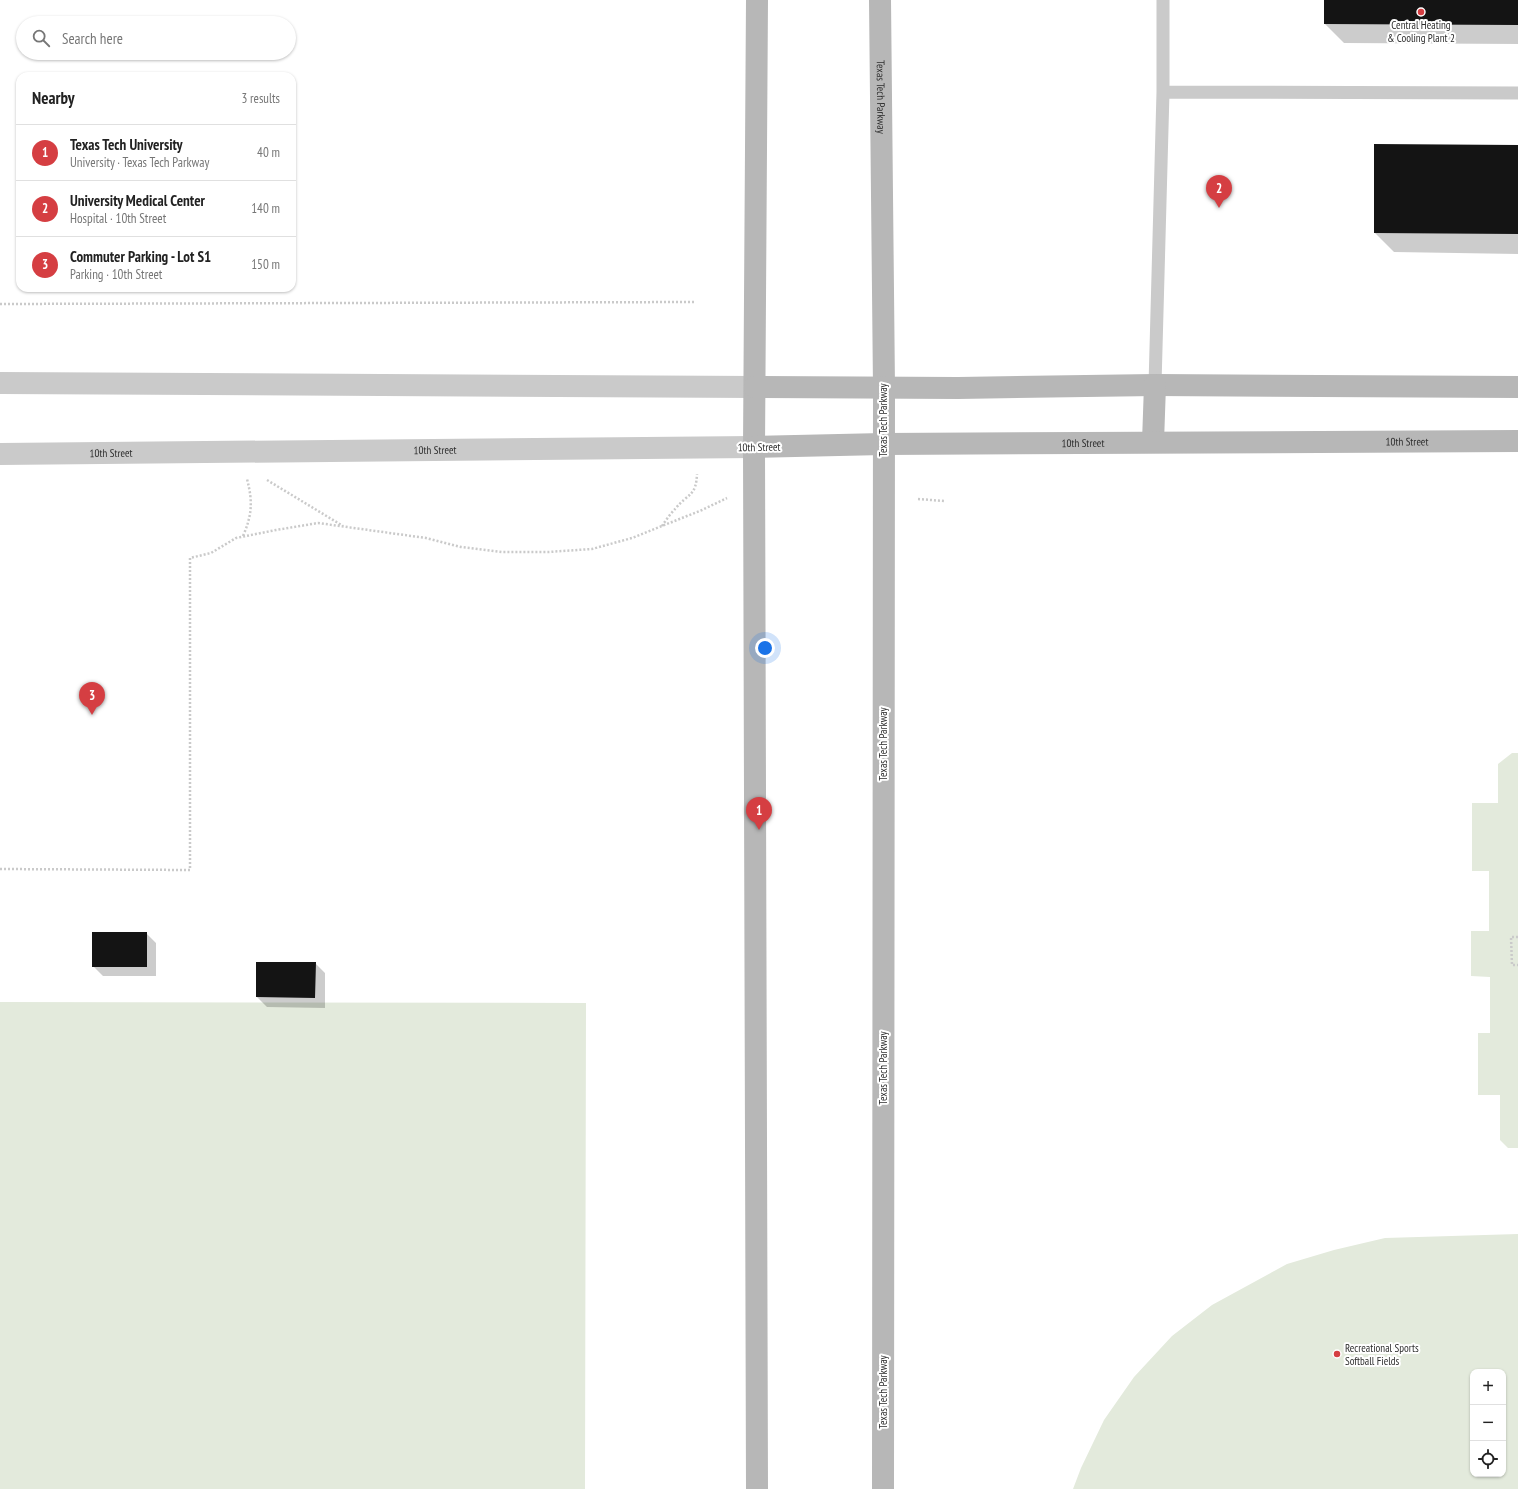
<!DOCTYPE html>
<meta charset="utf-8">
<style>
body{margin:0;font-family:"PT Sans Narrow",sans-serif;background:#f6f6f6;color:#222}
.controls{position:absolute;right:12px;bottom:12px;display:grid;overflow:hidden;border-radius:8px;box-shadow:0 1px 3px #0004}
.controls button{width:36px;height:36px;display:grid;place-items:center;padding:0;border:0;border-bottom:1px solid #e0e0e0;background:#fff;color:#222;font:20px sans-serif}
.you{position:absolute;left:765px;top:648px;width:14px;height:14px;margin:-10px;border:3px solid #fff;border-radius:50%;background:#1a73e8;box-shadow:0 0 0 6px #1a73e833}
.badge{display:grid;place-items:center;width:26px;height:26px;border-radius:50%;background:#d53e42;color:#fff;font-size:13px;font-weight:700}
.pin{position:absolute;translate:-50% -33px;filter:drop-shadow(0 1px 2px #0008)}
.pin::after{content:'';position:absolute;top:21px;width:14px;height:12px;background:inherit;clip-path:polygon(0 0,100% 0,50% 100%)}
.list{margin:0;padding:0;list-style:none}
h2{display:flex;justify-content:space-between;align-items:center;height:52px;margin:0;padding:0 16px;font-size:17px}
h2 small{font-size:13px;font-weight:400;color:#767676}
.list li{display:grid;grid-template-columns:26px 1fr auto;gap:12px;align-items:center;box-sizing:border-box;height:56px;padding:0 16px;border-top:1px solid #e0e0e0}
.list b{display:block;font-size:15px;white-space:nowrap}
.list p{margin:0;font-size:13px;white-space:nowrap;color:#767676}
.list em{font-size:13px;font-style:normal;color:#767676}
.icon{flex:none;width:22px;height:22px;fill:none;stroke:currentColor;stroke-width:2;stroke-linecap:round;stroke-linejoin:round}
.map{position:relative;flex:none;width:1518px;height:1489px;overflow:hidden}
.search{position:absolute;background:#fff;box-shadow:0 1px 3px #0004;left:16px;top:16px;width:280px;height:44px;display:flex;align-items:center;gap:10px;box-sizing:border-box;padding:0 14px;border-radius:22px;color:#767676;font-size:15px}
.panel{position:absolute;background:#fff;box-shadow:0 1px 3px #0004;left:16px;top:72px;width:280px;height:220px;border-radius:12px}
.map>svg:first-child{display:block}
.green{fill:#e3eadc;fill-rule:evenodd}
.shadow{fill:#0003}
.building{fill:#141414}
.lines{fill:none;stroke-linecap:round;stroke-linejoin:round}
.path{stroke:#cacaca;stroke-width:2.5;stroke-dasharray:2 2;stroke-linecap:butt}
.lane{stroke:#cacaca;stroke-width:13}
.street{stroke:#cacaca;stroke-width:22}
.secondary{stroke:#b7b7b7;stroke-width:22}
.poi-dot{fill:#d53e42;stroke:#fff;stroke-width:1.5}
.labels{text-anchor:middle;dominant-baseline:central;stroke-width:4;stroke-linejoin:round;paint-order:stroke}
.poi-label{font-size:11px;fill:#2d2d2d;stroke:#fff}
.street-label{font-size:11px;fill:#2d2d2d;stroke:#fff}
</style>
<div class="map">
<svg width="1518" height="1489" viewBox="0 0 1518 1489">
<rect width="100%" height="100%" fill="#fff"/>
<!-- green -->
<path class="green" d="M1512,753H1518V1148H1508L1500,1140V1095H1478V1033H1490V977L1471,976V931H1489V871H1472V803H1498V764Z
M0,1002L586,1003L585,1489H0Z
M1518,1234V1489H1073L1081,1468L1104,1420L1134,1377L1172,1336L1212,1305L1287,1264L1334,1250L1385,1238ZM1473,1372H1503V1474H1473Z"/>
<!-- shadow -->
<path class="shadow" d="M1325,0H1518V44L1344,43L1325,24Z
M1518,146V254L1394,252L1375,233Z
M146,933L156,943V976H103L93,966Z
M315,963L325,973V1008L267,1007L257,997Z"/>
<!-- building -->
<path class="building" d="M1324,0H1518V25L1324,24Z
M1374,144L1518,145V234L1374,233Z
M92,932H147V967H92Z
M256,962H316L315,998L256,997Z"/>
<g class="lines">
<!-- path -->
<path class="path" d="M0,304L695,302
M267,480L343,526
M918,499L944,501
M662,526C666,520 671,513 676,508C688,493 696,497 697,474
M243,536C252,515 253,502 247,479
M0,869L190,870V558L211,553L236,538L276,530L318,523L426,538L461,547L502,552H548L592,549L632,538L702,510L727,498
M1518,937H1511L1512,965H1518"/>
<!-- lane -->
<path class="lane" d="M1163,92L1518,93
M1155,385L1163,92V0"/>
<!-- street -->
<g class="street">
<path d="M0,383L755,387"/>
<path id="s1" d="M0,454L754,447"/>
</g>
<!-- secondary -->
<g class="secondary">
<path d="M757,0L754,447L757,1489"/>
<path id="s2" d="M880,0L884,388L883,1489"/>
<path d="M755,387L958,388L1155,385L1518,387"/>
<path d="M1153,442L1155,385"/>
<path id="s3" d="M754,447L883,444L1518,441"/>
</g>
</g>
<!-- markers -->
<g class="poi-dot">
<circle cx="1421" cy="12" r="4"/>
<circle cx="1337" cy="1354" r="4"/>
</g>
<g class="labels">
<!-- poi labels -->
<g class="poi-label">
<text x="1421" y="25">Central Heating<tspan x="1421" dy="13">&amp; Cooling Plant 2</tspan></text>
<text x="1345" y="1348" text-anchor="start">Recreational Sports<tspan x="1345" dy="13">Softball Fields</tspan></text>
</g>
<!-- street labels -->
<g class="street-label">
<text stroke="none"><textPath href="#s2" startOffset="97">Texas Tech Parkway</textPath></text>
<text transform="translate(883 420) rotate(-90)">Texas Tech Parkway</text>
<text stroke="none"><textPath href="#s3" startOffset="653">10th Street</textPath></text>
<text stroke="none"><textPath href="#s3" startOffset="329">10th Street</textPath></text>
<text transform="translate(759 447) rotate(-1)">10th Street</text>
<text stroke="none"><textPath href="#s1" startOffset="435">10th Street</textPath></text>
<text stroke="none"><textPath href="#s1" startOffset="111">10th Street</textPath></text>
<text transform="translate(883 744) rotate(-90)">Texas Tech Parkway</text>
<text transform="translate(883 1068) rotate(-90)">Texas Tech Parkway</text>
<text transform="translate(883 1392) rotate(-90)">Texas Tech Parkway</text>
</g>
</g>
</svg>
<div class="controls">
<button>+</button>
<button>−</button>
<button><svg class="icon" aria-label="locate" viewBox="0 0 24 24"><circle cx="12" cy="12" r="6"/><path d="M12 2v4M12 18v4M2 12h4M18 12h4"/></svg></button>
</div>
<div class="you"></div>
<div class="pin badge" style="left:759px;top:830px">1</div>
<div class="pin badge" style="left:1219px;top:208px">2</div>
<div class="pin badge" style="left:92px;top:715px">3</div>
<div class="search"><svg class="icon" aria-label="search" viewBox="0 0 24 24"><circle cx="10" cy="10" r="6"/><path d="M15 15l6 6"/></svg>Search here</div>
<section class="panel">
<h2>Nearby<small>3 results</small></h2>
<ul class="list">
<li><span class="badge">1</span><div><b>Texas Tech University</b><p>University · Texas Tech Parkway</p></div><em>40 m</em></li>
<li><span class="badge">2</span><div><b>University Medical Center</b><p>Hospital · 10th Street</p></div><em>140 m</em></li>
<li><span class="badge">3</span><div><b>Commuter Parking - Lot S1</b><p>Parking · 10th Street</p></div><em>150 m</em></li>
</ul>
</section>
</div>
